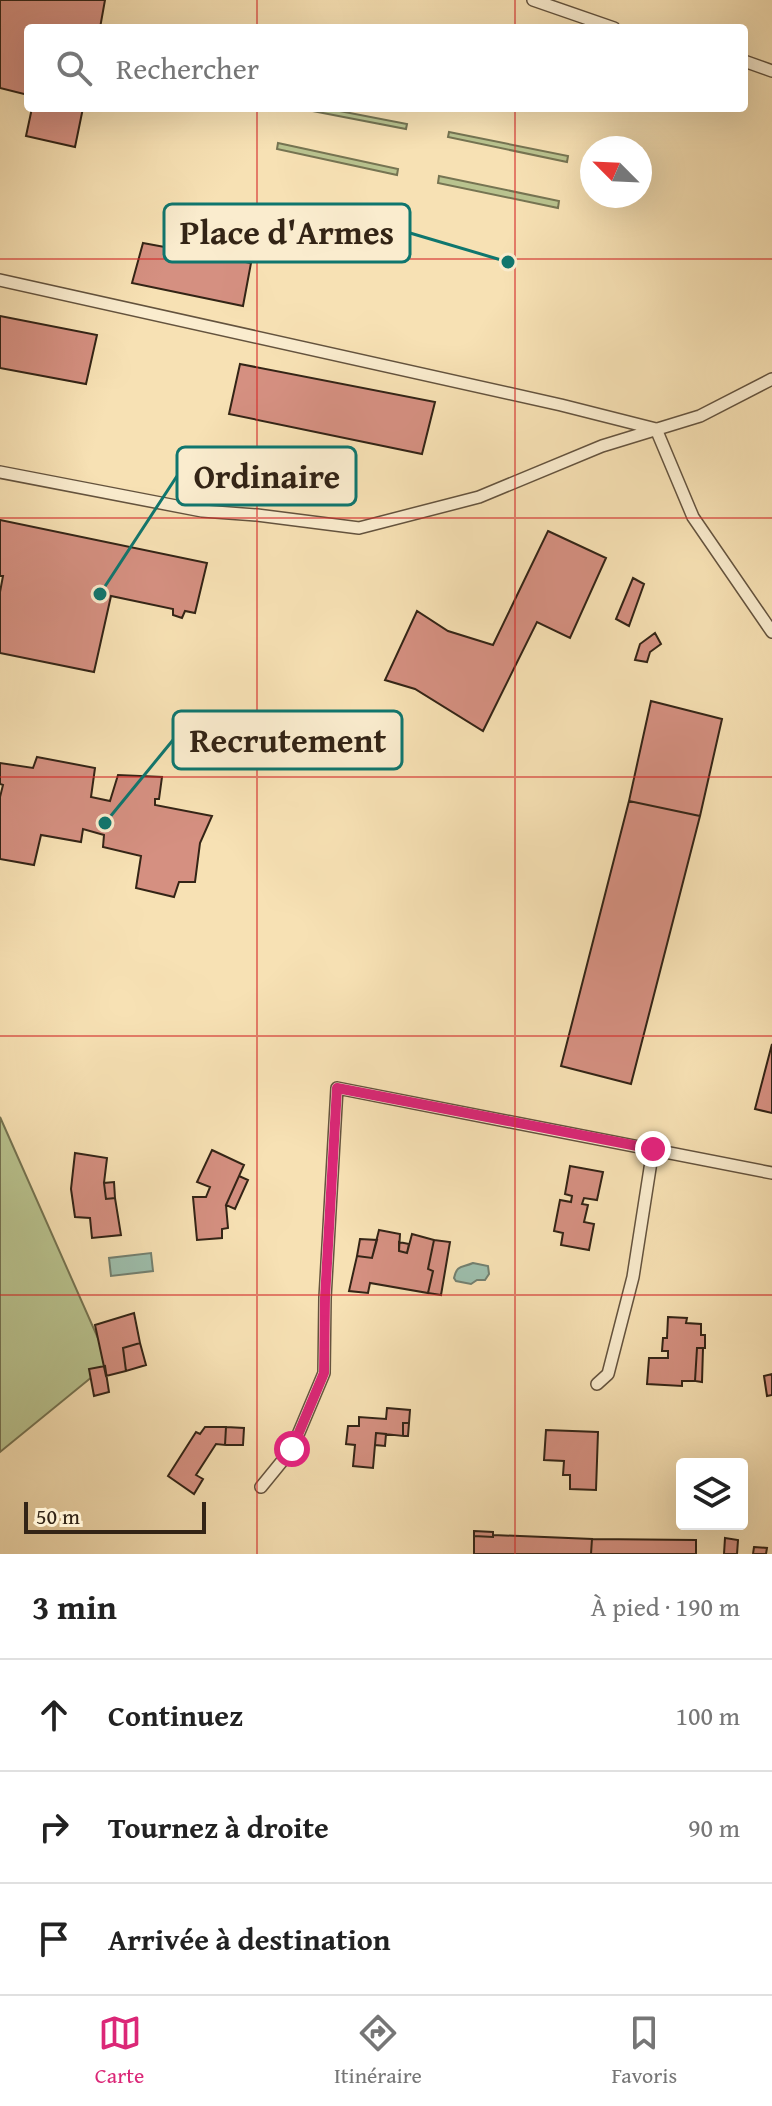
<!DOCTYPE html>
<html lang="fr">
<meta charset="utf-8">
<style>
body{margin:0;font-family:"Gentium Book Plus",serif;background:#f2f2f2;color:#222}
.controls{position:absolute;right:24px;bottom:24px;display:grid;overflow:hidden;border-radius:8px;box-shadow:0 8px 32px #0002}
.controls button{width:72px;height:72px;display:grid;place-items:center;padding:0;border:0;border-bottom:2px solid #e0e0e0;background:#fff;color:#222;font:40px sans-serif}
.compass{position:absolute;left:580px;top:136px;width:72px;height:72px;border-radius:50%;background:#fff;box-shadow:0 8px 32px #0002;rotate:294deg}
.scale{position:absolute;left:24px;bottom:20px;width:182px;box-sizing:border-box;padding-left:8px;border:4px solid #332416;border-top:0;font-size:22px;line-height:28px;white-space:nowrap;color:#332416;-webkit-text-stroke:6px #faecce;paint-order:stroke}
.stop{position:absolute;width:24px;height:24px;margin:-18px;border:6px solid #db2777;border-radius:50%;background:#fff}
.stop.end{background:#db2777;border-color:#fff;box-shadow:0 2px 8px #0008}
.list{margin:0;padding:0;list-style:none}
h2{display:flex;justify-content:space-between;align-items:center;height:104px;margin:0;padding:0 32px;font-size:34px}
h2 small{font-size:26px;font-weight:400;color:#767676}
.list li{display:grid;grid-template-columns:52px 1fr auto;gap:24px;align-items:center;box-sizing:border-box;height:112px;padding:0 32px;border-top:2px solid #e0e0e0}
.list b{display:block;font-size:30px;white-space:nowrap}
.list em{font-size:26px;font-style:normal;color:#767676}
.icon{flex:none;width:44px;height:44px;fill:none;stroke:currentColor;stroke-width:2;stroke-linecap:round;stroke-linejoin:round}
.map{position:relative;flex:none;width:772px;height:1554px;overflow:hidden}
.search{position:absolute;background:#fff;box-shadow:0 8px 32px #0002;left:24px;right:24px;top:24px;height:88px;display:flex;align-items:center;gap:20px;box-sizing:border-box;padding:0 28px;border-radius:8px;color:#767676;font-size:30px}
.sheet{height:440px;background:#fff}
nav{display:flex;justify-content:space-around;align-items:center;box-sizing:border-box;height:112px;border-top:2px solid #e0e0e0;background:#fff;font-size:22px;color:#767676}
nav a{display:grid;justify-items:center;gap:4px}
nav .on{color:#db2777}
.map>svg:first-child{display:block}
.green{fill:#b9c38f;stroke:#767452;stroke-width:2}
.water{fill:#9dbeac;stroke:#738070;stroke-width:2}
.building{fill:#d59081;stroke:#332416;stroke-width:2}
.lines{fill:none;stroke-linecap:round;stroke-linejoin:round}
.service-casing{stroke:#64533e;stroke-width:14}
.service{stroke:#faecce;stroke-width:11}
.route{stroke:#db2777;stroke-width:10}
.grid{fill:none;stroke:#d62828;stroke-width:2;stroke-opacity:0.55}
.leader{fill:none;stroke:#0f766e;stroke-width:3}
.callout-dot{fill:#0f766e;stroke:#faecce;stroke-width:3}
.callout{fill:#faecce;stroke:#0f766e;stroke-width:3}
.callout-label{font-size:34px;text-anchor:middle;font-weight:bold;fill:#332416}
</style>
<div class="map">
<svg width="772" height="1554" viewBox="0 0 772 1554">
<rect width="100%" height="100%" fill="#f7e1b4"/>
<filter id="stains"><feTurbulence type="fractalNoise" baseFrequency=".0025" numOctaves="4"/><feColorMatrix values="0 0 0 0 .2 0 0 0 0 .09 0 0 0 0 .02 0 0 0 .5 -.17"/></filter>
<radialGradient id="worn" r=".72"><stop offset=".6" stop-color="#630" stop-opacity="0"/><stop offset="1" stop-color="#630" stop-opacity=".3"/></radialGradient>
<!-- green -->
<path class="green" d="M297,108H324L407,124L406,129Z
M449,132L568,156L567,162L448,137Z
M278,143L398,169L397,175L277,149Z
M439,176L559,201L558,208L438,183Z
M0,1117L109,1363L0,1452Z"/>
<!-- water -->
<path class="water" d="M151,1253L153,1271L111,1276L109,1258Z
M473,1263L488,1266L489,1274L485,1280H477L471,1284L456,1281L454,1278C457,1264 462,1268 473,1263Z"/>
<!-- building -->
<path class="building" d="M0,0H105L100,28H28V95L0,88Z
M32,108H83L75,147L26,136Z
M143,243L251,263L243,306L132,283Z
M0,316L97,335L86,384L0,368Z
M240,364L435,402L422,454L229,414Z
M0,520L207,563L195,613L185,611L182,618L173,615V609L111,596L94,672L0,653V592L3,576H0Z
M548,531L606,558L570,638L537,622L483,731L415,689L385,680L417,611L448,631L493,645Z
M633,578L644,584L629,626L616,619Z
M655,633L661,644L650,652L647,662L635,660L640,644Z
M651,701L722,719L700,816L629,801Z
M37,757L95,768L91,797L110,801L118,775L162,777L159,799H155V805L212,816L200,843L195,882H179L174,897L136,888L141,856L103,847L104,835L83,829L81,842L41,835L34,865L0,859V797L3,785L0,784V763L33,768Z
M629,801L700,816L631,1084L561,1066Z
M772,1044V1113L755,1109Z
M212,1150L244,1165L226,1205L228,1228L222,1229V1238L197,1240L193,1197H206L210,1187L197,1182Z
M75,1153L107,1158L104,1183L106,1199L115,1198L121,1235L92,1238L90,1218L75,1217L71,1189Z
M570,1166L603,1172L597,1200L584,1198L582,1204L588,1205L584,1222L594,1224L589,1250L561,1245L563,1233L554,1231L560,1200L571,1202L572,1196L565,1194Z
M239,1176L248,1180L235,1209L226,1205Z
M114,1182L115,1198L106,1199L104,1183Z
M379,1230L400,1234L399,1251L407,1253L412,1234L434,1240L428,1269L433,1271L428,1293L370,1283L368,1293L349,1291L357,1256L372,1258Z
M360,1239L377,1240L372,1258L357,1256Z
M434,1240L450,1242L441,1295L428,1293L433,1271L428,1269Z
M399,1242L409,1244L407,1253L399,1251Z
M134,1313L140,1343L123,1348L126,1371L106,1376L95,1325Z
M668,1317L687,1318L686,1323L701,1324V1335H705V1348H697L695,1381H682V1386L647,1384L649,1358H668V1351H662L663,1338H667Z
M140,1343L146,1365L126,1371L123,1348Z
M697,1348H703L702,1382L695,1381Z
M105,1366L109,1392L94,1396L89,1369Z
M772,1374V1395L767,1396L764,1376Z
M387,1408L410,1410L409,1423H403V1436L376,1433L373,1468L353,1466L355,1445L346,1444L348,1426H359V1417L386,1419Z
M403,1423H409L408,1436H403Z
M205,1427H226L225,1445L216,1444L196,1475L203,1479L194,1494L168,1476L196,1432L200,1434Z
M226,1427L244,1428L243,1445H225Z
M546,1430L598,1432L596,1490L570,1489V1475H563L564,1461L544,1460Z
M376,1433L386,1434L385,1446L375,1445Z
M474,1531L493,1532V1537L474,1536Z
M493,1535L592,1539L591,1554H474V1536L493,1537Z
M725,1538L738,1540L737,1554H724Z
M592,1539L696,1540V1554H591Z
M754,1547L767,1548L766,1554H753Z"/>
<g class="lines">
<!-- service casing -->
<g class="service-casing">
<path id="service" d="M533,0L614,28
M744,61L772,71
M0,280L561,405L656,429
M656,429L693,517L772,632
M0,472L202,511L257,515L359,528L479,497L602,446L700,416L772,379
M597,1384L608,1374L633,1277L653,1149
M261,1487L292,1449L324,1373L325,1298L337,1088L772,1173"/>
</g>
<!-- service -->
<use href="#service" class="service"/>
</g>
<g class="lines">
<!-- route -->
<path class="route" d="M292,1449L324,1373L325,1298L337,1088L653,1149"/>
</g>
<!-- grid -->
<path class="grid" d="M257,0V28M515,0V28M257,108V1554M515,108V1554M0,259H772M0,518H772M0,777H772M0,1036H772M0,1295H772"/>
<!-- callouts -->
<path class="leader" d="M508 262L410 233M100 594L177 476M105 823L173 740"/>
<g class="callout-dot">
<circle cx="508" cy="262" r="8"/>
<circle cx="100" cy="594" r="8"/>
<circle cx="105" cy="823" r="8"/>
</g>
<g class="callout">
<rect x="164" y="204" width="246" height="58" rx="8"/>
<rect x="177" y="447" width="179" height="58" rx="8"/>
<rect x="173" y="711" width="229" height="58" rx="8"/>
</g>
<g class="callout-label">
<text x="287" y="244">Place d'Armes</text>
<text x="267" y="488">Ordinaire</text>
<text x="288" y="752">Recrutement</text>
</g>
<rect width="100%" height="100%" filter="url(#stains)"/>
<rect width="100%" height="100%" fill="url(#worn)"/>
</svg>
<div class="controls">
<button><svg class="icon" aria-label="layers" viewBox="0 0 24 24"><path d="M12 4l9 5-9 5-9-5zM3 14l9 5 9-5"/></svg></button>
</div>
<svg class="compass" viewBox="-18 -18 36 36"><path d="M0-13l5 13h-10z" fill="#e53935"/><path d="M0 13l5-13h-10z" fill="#767676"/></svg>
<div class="scale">50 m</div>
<div class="stop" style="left:292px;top:1449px"></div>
<div class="stop end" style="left:653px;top:1149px"></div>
<div class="search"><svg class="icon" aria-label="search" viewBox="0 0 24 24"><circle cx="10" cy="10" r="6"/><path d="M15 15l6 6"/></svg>Rechercher</div>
</div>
<section class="sheet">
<h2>3 min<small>À pied · 190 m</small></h2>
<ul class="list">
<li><svg class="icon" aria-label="ahead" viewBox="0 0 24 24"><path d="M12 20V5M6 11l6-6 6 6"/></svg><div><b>Continuez</b></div><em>100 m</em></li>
<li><svg class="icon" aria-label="right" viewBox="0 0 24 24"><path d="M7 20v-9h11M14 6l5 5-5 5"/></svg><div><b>Tournez à droite</b></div><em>90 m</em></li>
<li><svg class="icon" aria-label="arrive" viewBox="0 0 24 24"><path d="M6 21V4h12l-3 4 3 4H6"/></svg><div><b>Arrivée à destination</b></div></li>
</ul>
</section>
<nav>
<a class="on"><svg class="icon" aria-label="map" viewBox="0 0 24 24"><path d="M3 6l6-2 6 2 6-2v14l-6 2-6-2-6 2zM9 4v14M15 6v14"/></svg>Carte</a>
<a><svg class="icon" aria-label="directions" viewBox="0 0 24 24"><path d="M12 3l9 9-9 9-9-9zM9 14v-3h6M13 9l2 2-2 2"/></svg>Itinéraire</a>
<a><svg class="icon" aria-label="saved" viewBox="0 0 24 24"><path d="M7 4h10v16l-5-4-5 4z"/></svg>Favoris</a>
</nav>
